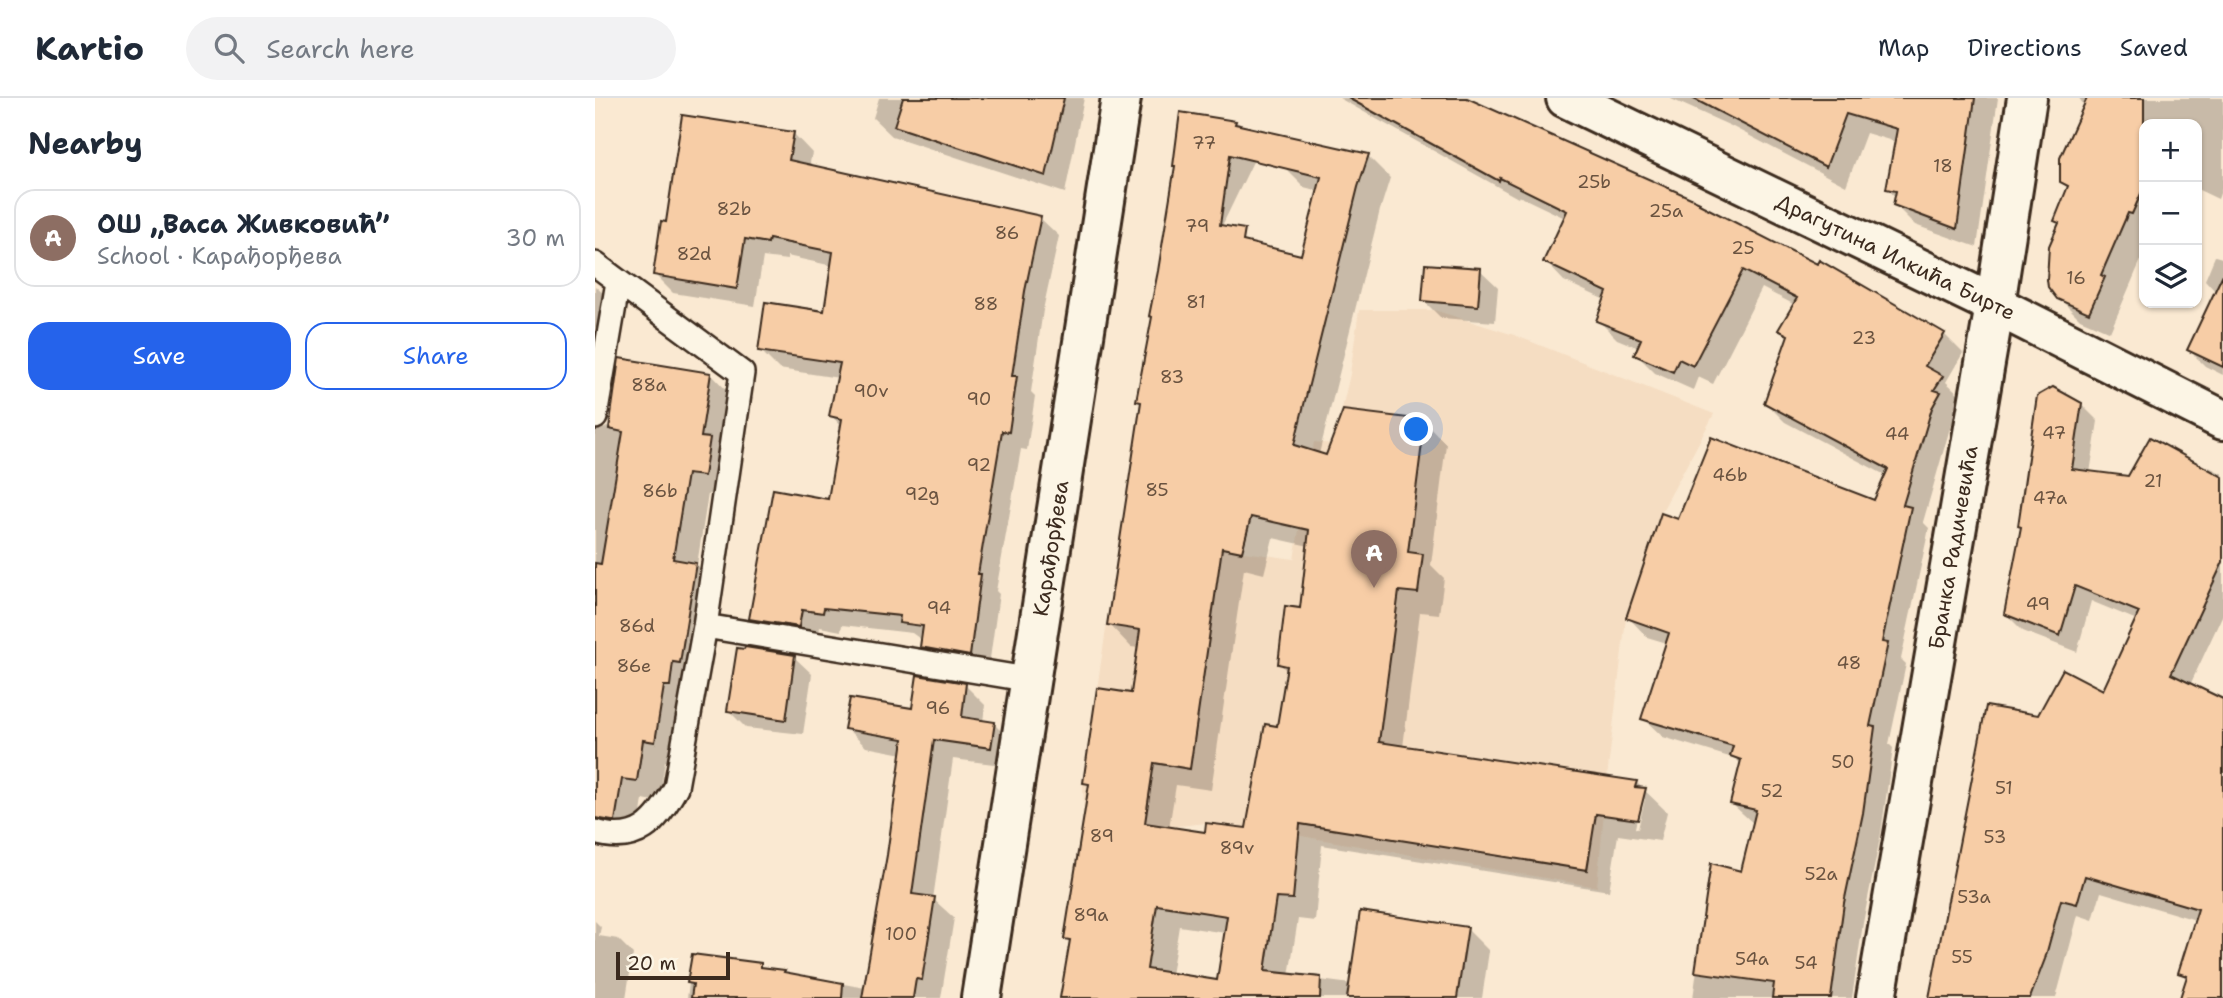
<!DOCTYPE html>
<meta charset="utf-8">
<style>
body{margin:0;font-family:"Shantell Sans",sans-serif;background:#f2f2f3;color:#1f2937}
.controls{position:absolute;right:21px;top:21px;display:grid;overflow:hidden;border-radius:14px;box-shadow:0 2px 5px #0004}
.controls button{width:63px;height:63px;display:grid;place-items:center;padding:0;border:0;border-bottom:2px solid #e0e1e3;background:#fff;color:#1f2937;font:35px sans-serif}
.scale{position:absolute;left:21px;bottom:18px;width:114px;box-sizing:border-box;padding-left:7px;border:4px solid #3b2a1e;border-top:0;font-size:19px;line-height:24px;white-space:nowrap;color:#3b2a1e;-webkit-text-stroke:5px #fcf5e5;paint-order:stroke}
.you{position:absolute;left:822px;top:332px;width:24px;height:24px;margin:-18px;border:5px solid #fff;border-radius:50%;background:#1a73e8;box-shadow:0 0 0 10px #1a73e833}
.badge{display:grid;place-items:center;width:46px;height:46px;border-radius:50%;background:#2563eb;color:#fff;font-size:23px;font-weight:700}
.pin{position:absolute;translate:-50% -58px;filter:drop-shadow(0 2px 4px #0008)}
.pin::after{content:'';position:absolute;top:37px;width:24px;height:21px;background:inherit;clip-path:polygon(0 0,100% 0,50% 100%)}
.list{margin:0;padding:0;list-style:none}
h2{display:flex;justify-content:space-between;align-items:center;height:91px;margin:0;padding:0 28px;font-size:30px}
h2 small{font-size:23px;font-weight:400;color:#747a83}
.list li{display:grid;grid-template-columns:46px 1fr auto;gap:21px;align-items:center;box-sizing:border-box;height:98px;margin:0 14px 14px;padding:0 14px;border:2px solid #e0e1e3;border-radius:21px}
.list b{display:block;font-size:26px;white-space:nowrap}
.list p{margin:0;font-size:23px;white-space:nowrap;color:#747a83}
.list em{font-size:23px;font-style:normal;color:#747a83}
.actions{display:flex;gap:14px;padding:21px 28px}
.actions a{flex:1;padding:16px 0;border:2px solid #2563eb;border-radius:21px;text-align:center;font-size:24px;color:#2563eb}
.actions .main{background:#2563eb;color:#fff}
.icon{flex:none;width:38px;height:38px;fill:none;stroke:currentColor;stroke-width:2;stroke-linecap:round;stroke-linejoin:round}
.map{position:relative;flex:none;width:1628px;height:900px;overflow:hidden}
header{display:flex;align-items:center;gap:42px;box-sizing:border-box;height:98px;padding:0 35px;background:#fff;border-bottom:2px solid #e0e1e3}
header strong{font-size:33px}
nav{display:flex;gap:38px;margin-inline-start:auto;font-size:24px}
.search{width:490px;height:63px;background:#f2f2f3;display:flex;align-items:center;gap:18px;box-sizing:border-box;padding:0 24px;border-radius:38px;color:#747a83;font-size:26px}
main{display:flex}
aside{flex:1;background:#fff}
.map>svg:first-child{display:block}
.built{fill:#f5ddc2}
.shadow{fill:#0003;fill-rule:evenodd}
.building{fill:#f7cda6;stroke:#3b2a1e;stroke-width:2;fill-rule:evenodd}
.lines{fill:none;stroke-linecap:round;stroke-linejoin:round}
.lane-casing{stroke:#3b2a1e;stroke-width:28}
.street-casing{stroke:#3b2a1e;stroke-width:44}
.lane{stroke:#fcf5e5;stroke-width:23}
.street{stroke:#fcf5e5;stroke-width:38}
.labels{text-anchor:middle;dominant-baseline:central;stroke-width:7;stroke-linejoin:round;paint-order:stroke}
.number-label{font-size:18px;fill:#6a5340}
.street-label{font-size:21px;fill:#3b2a1e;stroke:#fcf5e5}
</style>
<header>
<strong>Kartio</strong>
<div class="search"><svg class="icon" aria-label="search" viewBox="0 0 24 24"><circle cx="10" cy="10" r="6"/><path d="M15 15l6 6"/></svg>Search here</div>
<nav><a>Map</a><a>Directions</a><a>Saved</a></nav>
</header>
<main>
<aside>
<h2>Nearby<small></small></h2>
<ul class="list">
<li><span class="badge" style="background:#8d6e63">A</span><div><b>ОШ „Васа Живковић”</b><p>School · Карађорђева</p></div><em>30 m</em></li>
</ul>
<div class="actions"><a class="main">Save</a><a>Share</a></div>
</aside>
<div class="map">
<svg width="1628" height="900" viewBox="0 0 1628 900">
<rect width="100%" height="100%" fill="#fae9d2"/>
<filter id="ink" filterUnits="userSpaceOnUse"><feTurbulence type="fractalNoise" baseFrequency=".0143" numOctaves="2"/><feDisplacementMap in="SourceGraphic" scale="14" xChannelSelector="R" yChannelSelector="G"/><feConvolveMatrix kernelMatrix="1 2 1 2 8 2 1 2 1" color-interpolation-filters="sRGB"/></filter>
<g filter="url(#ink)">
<!-- built -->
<path class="built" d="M764,212H839L919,237L1119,316L1066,415L1031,520L1013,671L1002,789L677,733L611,725L575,729L489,715L488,685L525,437L699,461L719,344L739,346L755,276Z"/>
<!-- shadow -->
<path class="shadow" d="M284,0H489L470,95L297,38L278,20Z
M744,0H869L1104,105L1108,110L1349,236L1368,255L1351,284L1366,298L1359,310L1364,315L1355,330L1328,424L1334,430L1306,561L1311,566L1294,646L1298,650L1286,735L1268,825L1257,900H1098L1117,767L1147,775L1159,726L1137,706L1147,667L1141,661L1068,639L1048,620L1072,545L1052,539L1033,519L1084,423L1280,405L1292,378L1190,324L1171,305L1194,240L1186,232L1200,207L1167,190L1118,286L1103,279L1098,292L1060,275L1041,256L1044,250L1022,241L1003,222L1010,202L969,183L950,163L970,120L924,98L923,100Z
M1074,0H1403L1382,149L1320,127L1300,107L1301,100L1293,91L1301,44L1271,35L1251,88L1136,28Z
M1484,0H1628V87L1623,101L1602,91V26H1549V155L1515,234L1485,221L1464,200L1465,127L1461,122L1474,91L1467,84L1490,9Z
M587,16L644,25L666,47L611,161L707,159L724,93L709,89L687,67L773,58L795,80L785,112L724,356L732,359L829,323L851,346L836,467L849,480L844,516L825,514L808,649L1041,684L1072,714L1065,743L1023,737L1014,793L727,747L720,823L703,821L694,878L756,886L872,831L894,853L887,900H467L476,846L471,841L495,689L490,684L538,597L544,550L536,549L514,526L548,307L543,303L558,220L581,69ZM678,440L714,448L706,512L685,566L692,573L683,630L653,732L612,736L574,730L581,687L616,692L649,471L669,476ZM1046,701H1050L1043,731L1040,730ZM584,828L631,835L624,885L576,877Z
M199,36L217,55L214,69L445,120L464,138L448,212L436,294L440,298L432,352L426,351L401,493L404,496L393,575L346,567L327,549L328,543L317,535L247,527L246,533L225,529L222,547L174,539L156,520L234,403L247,329L236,317L244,280L184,271L165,252L231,215L238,168L192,158V162L168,159L160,208L78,195L59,176L72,126Z
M1620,158L1627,160L1628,158V277L1610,268L1594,252L1621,194L1610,182Z
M885,172L903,189L900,224L846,220L828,202Z
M0,188L10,197L18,279L9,331L13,328L26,262L116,276L137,298L130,399L113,396L102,467L122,488L82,665L70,663L64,704L48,701L43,737L26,734L0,713Z
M1486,306L1503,323L1495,375L1534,380L1612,373L1614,369L1628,376V516L1595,587L1628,900H1587L1593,882L1585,874L1601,822L1506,794L1498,822L1483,817L1461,900H1336L1509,595L1542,522L1496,503L1482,554L1428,533L1411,516L1427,430L1424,428Z
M199,559L217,576L208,636L151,630L134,613Z
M370,587L390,607L388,624L399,626L418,645L415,668L358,661L338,801L359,820L346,900H92L98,858L165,867L169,871L270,890L293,757L308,656L271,649L251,630L319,612Z
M0,823L6,829L4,838L23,841L38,856L31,900H0Z"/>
<!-- building -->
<path class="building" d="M308,0H469L451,78L299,28Z
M753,0H872L1105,104L1104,106L1222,166L1224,162L1350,235L1330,268L1348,278L1339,292L1346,294L1337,310L1308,407L1316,409L1287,544L1293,545L1275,628L1280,629L1268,715L1249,805L1236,900H1177L1179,885L1100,874L1116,765L1146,773L1161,712L1135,706L1146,662L1135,658L1138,648L1046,621L1074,535L1031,520L1066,415L1083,421L1116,339L1279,402L1293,371L1169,305L1193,237L1183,232L1202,200L1148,172L1098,268L1084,261L1078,274L1039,257L1046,241L1001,223L1012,194L948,164L972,113L905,80L904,83Z
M1097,0H1380L1362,131L1298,107L1301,93L1291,91L1302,31L1251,16L1231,69Z
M1492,0H1549V89L1537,116L1533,115L1506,177L1510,179L1494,215L1462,201L1453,189L1452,182L1454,148L1464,125L1459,123L1473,88L1465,84V60Z
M585,14L641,23L640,26L774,56L763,89L699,347L731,357L748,312L830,322L813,454L828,456L823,495L804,493L784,644L1042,683L1040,689L1051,690L1043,722L1001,716L992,772L705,726L698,801L681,800L670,873L726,879L725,900H465L475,842L469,841L494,686L488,685L502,590L536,595L545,532L512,527L546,304L541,303L557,219L554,218L563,173L580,68H578ZM635,57L726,79L706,157L648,143L650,131L625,127ZM656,419L714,432L705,510L690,508L683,566L692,568L682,628L670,626L651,730L611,725L610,734L550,725L559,665L595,671L627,450L647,454ZM562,807L632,818L622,882L552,871Z
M87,17L199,34L194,62L446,118L430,193L417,278H422L414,334L407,333L383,476H386L375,558L325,549L328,528L304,525L305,518L229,510L228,515L207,512L204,529L154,521L178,391L233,401L247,321L234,318L245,265L163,253L170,204L229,213L238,154L174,141L173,145L150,141L142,191L58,177L66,123L71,124Z
M830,166L886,170L883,208L827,203Z
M1628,176V269L1592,252Z
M24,260L116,275L106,339L115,340L109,378L92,376L78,461L101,465L85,565L78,564L75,588H69L60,644L48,642L42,683L27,681L20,723H17L0,720V465L6,466L28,334L14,331Z
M1458,289L1487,305L1477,371L1533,378L1555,339L1628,379V464L1576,576L1628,601V900H1585L1592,878L1583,875L1603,811L1490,778L1482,806L1466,802L1450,861L1435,900H1334L1391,608L1443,617L1468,571L1508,592L1544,514L1480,488L1465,538L1409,516L1426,429L1423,428L1442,298Z
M150,549L200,557L191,622L132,613L142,550L149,551Z
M322,577L371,585L367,619L400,624L396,650L339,642L317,796L340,799L327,882L321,881L318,900H267L292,757L308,641L249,631L255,600L317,610Z
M765,813L873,829L862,900H752Z
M97,856L166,865V869L190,872L189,874L248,885L247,900H96L98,886L92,885Z"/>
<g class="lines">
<!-- lane casing -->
<g class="lane-casing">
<path id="lane" d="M0,166L147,275L110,528L81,689C62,724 43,747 0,734
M0,319L23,184
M110,528L437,582"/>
</g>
<!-- street casing -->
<g class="street-casing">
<g id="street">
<path id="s1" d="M971,0L1400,207L1628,322"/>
<path id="s2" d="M386,900L526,0"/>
<path id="s3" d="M1281,900L1400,207L1432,0"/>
</g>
</g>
<!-- lane -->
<use href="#lane" class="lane"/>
<!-- street -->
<use href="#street" class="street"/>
</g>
</g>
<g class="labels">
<!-- number labels -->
<g class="number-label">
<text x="609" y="45">77</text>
<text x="1348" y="68">18</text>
<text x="999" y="84">25b</text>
<text x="139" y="111">82b</text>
<text x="1071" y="113">25a</text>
<text x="602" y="128">79</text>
<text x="412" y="135">86</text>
<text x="1148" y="150">25</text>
<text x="99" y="156">82d</text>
<text x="1481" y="180">16</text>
<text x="601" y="204">81</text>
<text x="391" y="206">88</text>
<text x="1269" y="240">23</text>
<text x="577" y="279">83</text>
<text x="54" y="287">88a</text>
<text x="276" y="293">90v</text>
<text x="384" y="301">90</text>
<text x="1459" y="335">47</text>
<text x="1302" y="336">44</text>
<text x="384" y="367">92</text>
<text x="1135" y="377">46b</text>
<text x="1558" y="383">21</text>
<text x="562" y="392">85</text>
<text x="65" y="393">86b</text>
<text x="327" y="396">92g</text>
<text x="1455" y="400">47a</text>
<text x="1443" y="506">49</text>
<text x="344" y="510">94</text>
<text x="42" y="528">86d</text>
<text x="1254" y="565">48</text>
<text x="39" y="568">86e</text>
<text x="343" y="610">96</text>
<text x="1248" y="664">50</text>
<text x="1409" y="690">51</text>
<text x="1177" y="693">52</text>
<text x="507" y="738">89</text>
<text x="1400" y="739">53</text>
<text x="642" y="750">89v</text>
<text x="1226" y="776">52a</text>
<text x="1379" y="799">53a</text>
<text x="496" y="817">89a</text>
<text x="306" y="836">100</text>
<text x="1367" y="859">55</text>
<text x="1157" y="861">54a</text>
<text x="1211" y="865">54</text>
</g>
<!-- street labels -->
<g class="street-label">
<text stroke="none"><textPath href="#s1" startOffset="366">Драгутина Илкића Бирте</textPath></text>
<text stroke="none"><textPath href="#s2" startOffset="455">Карађорђева</textPath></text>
<text stroke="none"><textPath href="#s3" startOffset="457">Бранка Радичевића</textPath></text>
</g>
</g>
</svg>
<div class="controls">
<button>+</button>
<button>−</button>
<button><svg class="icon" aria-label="layers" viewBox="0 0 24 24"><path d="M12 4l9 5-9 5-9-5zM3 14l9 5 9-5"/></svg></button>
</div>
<div class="scale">20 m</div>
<div class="you"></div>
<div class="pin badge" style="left:779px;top:490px;background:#8d6e63">A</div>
</div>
</main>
